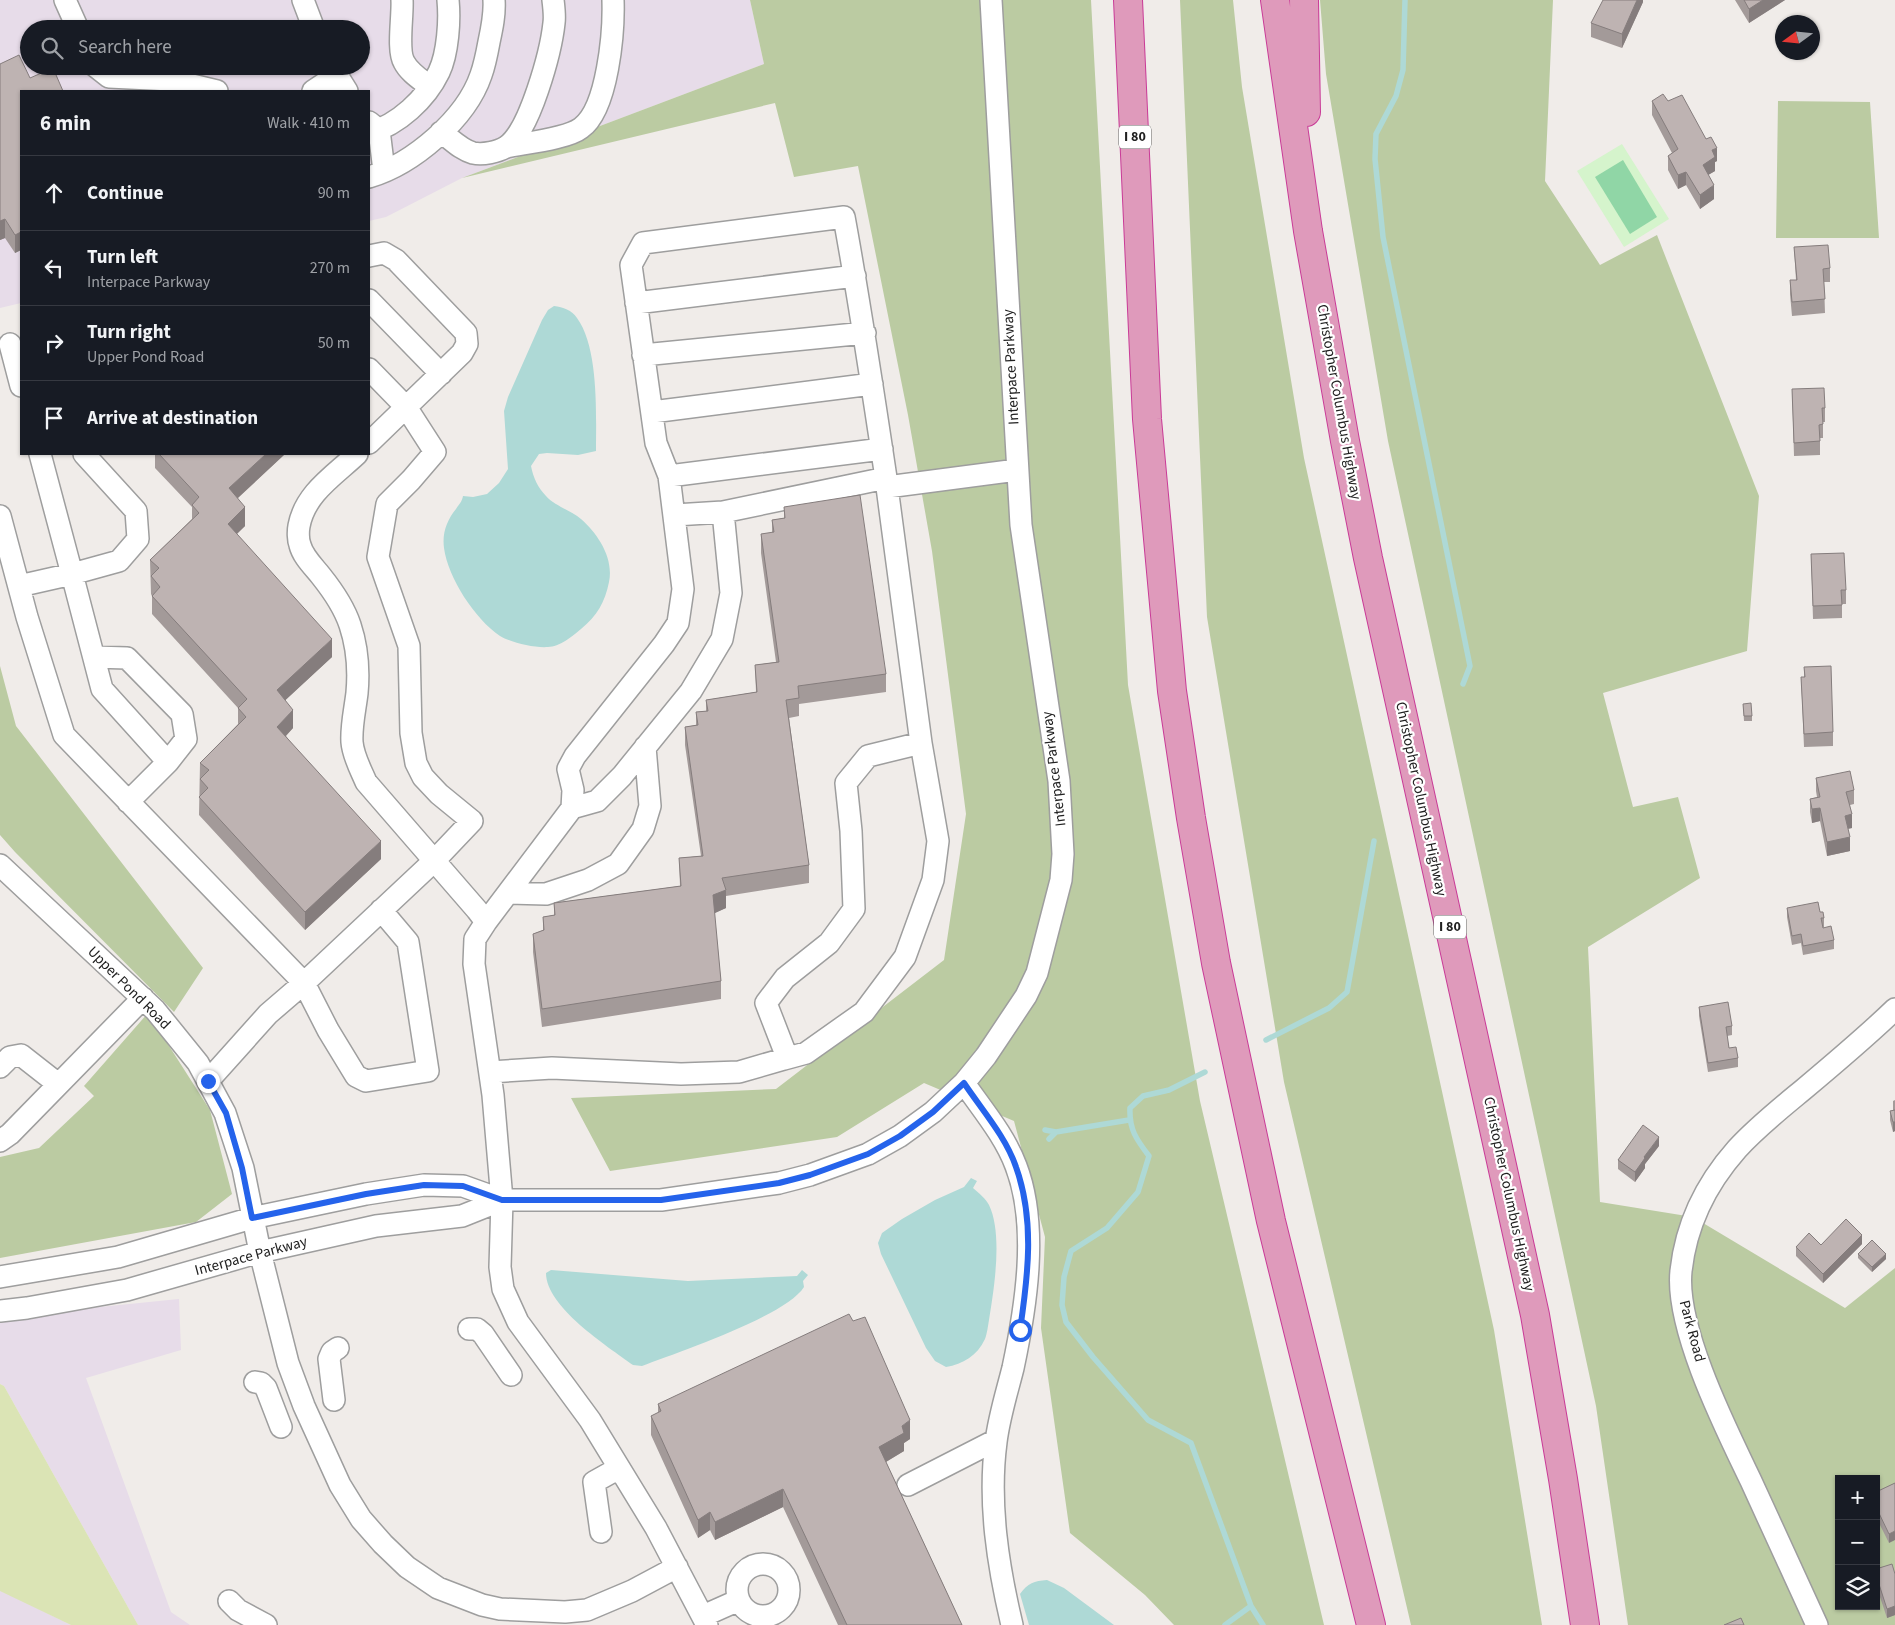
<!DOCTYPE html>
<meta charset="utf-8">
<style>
body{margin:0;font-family:"Source Sans 3",sans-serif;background:#242831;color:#f1f3f6}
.controls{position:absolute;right:15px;bottom:15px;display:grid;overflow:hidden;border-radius:0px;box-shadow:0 1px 4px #0004}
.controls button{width:45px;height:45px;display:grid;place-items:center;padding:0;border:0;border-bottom:1px solid #363941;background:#171b24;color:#f1f3f6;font:25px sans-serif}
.compass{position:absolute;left:1775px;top:15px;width:45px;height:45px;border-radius:50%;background:#171b24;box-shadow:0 1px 4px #0004;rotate:255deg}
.stop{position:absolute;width:15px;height:15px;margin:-11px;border:4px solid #2563eb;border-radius:50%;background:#fff}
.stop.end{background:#2563eb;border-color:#fff;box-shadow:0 1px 5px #0008}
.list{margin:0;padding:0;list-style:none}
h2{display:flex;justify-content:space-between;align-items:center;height:65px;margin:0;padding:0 20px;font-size:21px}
h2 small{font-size:16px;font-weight:400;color:#9ea1a6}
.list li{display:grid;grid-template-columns:32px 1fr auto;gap:15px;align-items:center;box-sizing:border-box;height:75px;padding:0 20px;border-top:1px solid #363941}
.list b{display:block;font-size:19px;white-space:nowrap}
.list p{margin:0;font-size:16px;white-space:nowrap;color:#9ea1a6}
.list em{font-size:16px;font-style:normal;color:#9ea1a6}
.icon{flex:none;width:28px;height:28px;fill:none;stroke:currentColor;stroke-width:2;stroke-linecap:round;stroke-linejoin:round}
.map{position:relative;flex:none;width:1895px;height:1625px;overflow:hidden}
.search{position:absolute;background:#171b24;box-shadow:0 1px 4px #0004;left:20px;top:20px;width:350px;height:55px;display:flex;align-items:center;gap:12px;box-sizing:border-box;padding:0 18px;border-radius:28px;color:#9ea1a6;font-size:19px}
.panel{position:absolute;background:#171b24;box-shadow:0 1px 4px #0004;left:20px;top:90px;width:350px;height:365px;border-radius:0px}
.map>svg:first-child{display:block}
.industrial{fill:#e7dce9;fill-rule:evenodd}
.grass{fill:#dbe4b5}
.forest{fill:#bbcba2;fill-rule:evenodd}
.park{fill:#d5f4cc}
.pitch{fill:#90d6a6}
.water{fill:#aed9d6}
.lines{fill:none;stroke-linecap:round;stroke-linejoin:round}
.stream{stroke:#aed9d6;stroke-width:5.5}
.minor-casing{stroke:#9e9e9e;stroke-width:24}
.highway-casing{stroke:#c93b97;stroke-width:30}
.minor{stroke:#fff;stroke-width:21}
.highway{stroke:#df9abb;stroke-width:28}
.wall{fill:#a39a99}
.shaded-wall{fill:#857d7d}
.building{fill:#beb3b2;stroke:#857d7d}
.route{stroke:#2563eb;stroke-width:6}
.labels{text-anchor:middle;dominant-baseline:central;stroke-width:4.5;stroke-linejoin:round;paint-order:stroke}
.shield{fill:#fff;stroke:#646464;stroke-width:1}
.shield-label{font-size:14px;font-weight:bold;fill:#212121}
.street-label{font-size:15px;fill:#212121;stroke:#fff}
</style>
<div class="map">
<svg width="1895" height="1625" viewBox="0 0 1895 1625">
<rect width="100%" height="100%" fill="#f0ece9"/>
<!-- industrial -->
<path class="industrial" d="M0,0H750L764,64L462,178L386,217L369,221V91H21V303L0,308ZM29,29H361V66H29Z
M179,1299L181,1350L86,1378L171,1612L190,1625H138L4,1386L0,1384V1317Z
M0,1591H2L71,1625H0Z"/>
<!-- grass -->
<path class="grass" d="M0,1384L4,1386L138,1625H71L0,1591Z"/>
<!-- forest -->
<path class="forest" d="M750,0H1091L1128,685L1200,1101L1324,1625H1174L1145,1595L1070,1533L1041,1328L1045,1237L1014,1121L924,1083L837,1137L610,1171L571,1098L776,1089L944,960L966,814L932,551L908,415L858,166L794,177L775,103L462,178L764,64Z
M1180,0H1233L1242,87L1304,458L1494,1330L1542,1625H1411L1284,1082L1207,617Z
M1320,0H1553L1545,181L1600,265L1657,235L1759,496L1747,651L1603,693L1633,807L1678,797L1700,878L1588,947L1600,1202L1693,1217L1845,1308L1895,1268V1625H1628L1596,1406L1388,441L1326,74ZM1839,1479H1876V1606H1839Z
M1778,101L1870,102L1879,238H1776Z
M0,666L16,726L203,968L174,1012L15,852L0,835Z
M148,1013L210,1110L232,1194L196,1222L0,1258V1157L39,1148L94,1096L84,1086Z"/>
<!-- park -->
<path class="park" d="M1622,144L1669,219L1624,247L1577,171Z"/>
<!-- pitch -->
<path class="pitch" d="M1623,160L1657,217L1630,234L1595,177Z"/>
<!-- water -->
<path class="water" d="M554,306C563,307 572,310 577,318C599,348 596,415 596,451L578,455L547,453L539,454L531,466C533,477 538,488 546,496C555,506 570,510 581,519C598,534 614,558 609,582C605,602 597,616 581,629C573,636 559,647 548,647C534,648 512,643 500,636C475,619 448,578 444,548C442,533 447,520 456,509C459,504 462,502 463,496L473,497L487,494L499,483L508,469L504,411L508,397L542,320L548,310Z
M971,1178L977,1181L973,1188C979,1193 986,1199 989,1205C1003,1234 994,1289 989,1320C988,1326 987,1334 985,1339C977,1356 963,1364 946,1367L935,1361L926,1348L881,1254L878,1243L882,1233L902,1219L935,1200L964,1187Z
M551,1270L688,1281L797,1276L802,1270L808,1275L803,1281L804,1287C786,1316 677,1353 642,1366L633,1365C607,1346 546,1307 546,1273Z
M1047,1580L1064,1588L1114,1625H1029L1020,1594C1028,1583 1034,1581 1047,1580Z"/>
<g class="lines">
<!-- stream -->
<path class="stream" d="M1405,0L1403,70L1396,96L1376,134L1375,159L1383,237L1470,666L1463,684
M1266,1040L1329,1008L1347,992L1374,841
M1205,1072L1169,1090L1143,1096L1130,1108C1129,1129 1136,1139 1149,1156L1138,1192L1107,1228L1071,1251L1064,1277L1062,1305L1066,1322L1093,1357L1148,1420L1191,1443L1251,1606L1263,1625
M1045,1130L1056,1132
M1049,1139L1056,1132L1129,1120
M1225,1625L1251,1606"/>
<!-- minor casing -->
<g class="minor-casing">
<path id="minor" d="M65,0L78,29
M303,0L314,29
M402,0C403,16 397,50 404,62C409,72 420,79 429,86
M95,66L109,77L171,80L217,91
M313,91L337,75L347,91
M369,122L379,130L384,171
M441,132C451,139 461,150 473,153C483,155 498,152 506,147C530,131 551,51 554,23C555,16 554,8 553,0
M369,133C398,125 426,99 439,72C448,53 450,20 448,0
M506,147C525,143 567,139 581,128C608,109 614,31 613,0
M369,177C413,164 466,119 481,75C485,64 487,53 489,42C492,28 495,14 494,0
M369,256L384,253L396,260L466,333L467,344L462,353L369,443
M369,300L441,374
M636,303L855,276
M10,344L21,386
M643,355L865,333
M652,412L872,384
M882,449L669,476L656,443L631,265L643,243L844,217C860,304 873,391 886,478L887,487L1017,470
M84,454L136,511L138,539L119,561L72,574L102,689L168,762L128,802
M357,454C335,475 305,493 299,526C298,531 298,540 300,545C303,557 314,567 321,576C333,591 344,607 350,625C357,646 359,671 357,693C355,710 351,726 352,742C353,756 361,770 366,782L477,910L486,922
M669,476L683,589L678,623L664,644L575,756L568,769L573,790L572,808L486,922L475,939L474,964L493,1095L502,1200L500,1267L503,1289L518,1322L590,1420L656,1528L707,1625
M887,487L921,743L868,756L846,783L851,831L854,909L829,943L785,978L766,1003L785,1052L784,1059L806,1053L864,1012L905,957L933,880L938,841L921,743
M723,512L886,478
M0,516L27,617L64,735L304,983L328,1030L356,1076L366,1081L428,1071L408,942L381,910
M19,586L72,574L40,454
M94,657L127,658L182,714L186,739L168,762
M572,808L597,801L622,776L691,691L722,639L731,593L723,512L675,515
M0,865L155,1010L198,1063L225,1113L243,1168L260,1252L288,1363L304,1406L340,1485L361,1519L383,1544L407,1567L438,1588L482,1605L500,1609L565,1612L587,1610L632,1591L677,1567
M508,893L546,894L588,880L618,864L643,829L650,806L645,747
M0,1067L10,1057L21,1055L58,1084
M490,1072L552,1068L681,1074L739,1072L784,1059
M208,1081L268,1014L304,983L434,861L472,821L439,794L423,777L416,763L411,733L409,646L378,557L387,504L411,480L435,452L406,407L369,369
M964,1083C982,1109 1005,1136 1016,1166C1039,1226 1026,1307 1013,1368C1007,1392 999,1417 996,1442C988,1503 998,1566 1012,1625
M0,1141L10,1134L143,998
M0,1277L118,1257L252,1218L366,1194L424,1185L463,1186L502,1200H661L779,1183L810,1175L868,1154L900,1136L933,1112L964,1083L986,1056L1026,996L1037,973L1061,880L1063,854L1059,781L1021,525L991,0
M0,1311L27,1308L127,1290L260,1252L376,1226L462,1216L502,1200
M469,1329H477L483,1334L511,1375
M255,1382L261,1383L266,1388L281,1427
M334,1400L329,1359L332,1352L338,1348
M908,1485L996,1440
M601,1532L594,1482L619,1468
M737 1590a26 26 0 1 1 52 0a26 26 0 1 1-52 0Z
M229,1601L238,1610L266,1625
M703,1616L739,1600
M1817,1625C1795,1577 1773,1529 1751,1481C1726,1429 1675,1328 1681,1271C1686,1225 1706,1184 1737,1149C1757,1127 1781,1108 1804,1089C1835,1063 1866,1037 1895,1009"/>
</g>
<!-- highway casing -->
<g class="highway-casing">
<path id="highway" d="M1128,0L1147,419L1172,691L1191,818L1216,963L1271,1221L1371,1625
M1275,0L1308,231L1345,441L1368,558L1535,1315L1563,1479L1585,1625
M1304,0L1306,112"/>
</g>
<!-- minor -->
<use href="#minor" class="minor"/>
<!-- highway -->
<use href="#highway" class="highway"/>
</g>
<!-- wall -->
<path class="wall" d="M1643,0V2L1622,48L1591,37V23Z
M1735,0H1785L1749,23Z
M0,64L21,91V250L15,253L5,238L0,240Z
M1652,101H1668L1717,161L1715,162V171L1708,175L1714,199L1700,209L1686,185L1678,189L1668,170V156L1672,153L1652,115Z
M1794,247L1830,268V282H1824L1825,313L1792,316L1790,294V280H1796Z
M1792,389L1825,408V422H1823V438H1820V455L1794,456Z
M155,454H285L238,498L245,526L237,534L332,657L285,700L293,728L286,736L381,859L305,930L199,815L200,763L238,724V708L152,614V596L151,594L150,560L192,519V507L155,468Z
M784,507L886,674V692L799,704V716L789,718L809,865V883L726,896V908L714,913L721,981V999L542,1027L533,952V934L543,930V917L554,915V903L680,886L679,858L701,856L685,745V727L696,725V712L706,711V700L756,692L755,665L776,662L761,553V534L772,533V520L784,518Z
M1811,554L1846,590V604H1842V618L1813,619Z
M1804,667L1833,732V746L1804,747L1801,677H1804Z
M1743,704L1752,716V721H1744Z
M1816,778L1854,790V804L1850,805L1852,828L1848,829L1850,851L1827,856L1820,821L1812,823L1810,812V799L1817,797L1816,791Z
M1787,908L1820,912L1824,918V927H1823L1834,940V949L1803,955L1801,943L1792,945L1787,917Z
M1699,1007L1732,1026V1035L1727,1036L1729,1048L1738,1058V1067L1708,1072L1699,1016Z
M1895,1100V1131L1893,1132L1890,1120V1111L1893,1110V1101Z
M1659,1146L1645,1164V1168L1635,1182L1618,1169V1160Z
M1862,1244L1823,1283L1796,1256V1247L1821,1245Z
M1858,1254L1886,1259L1872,1272L1858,1258Z
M658,1404L910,1439L904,1443V1451L886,1462L962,1625H838L783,1507L715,1540L710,1530L698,1538L651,1435V1416L658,1413Z
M1895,1483L1889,1543L1876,1517V1492Z
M1876,1569L1895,1574V1615L1887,1618L1876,1585Z"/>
<!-- shaded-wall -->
<path class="shaded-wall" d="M1637,0H1643V2L1622,48V34Z
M1763,0H1785L1749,23V9Z
M1717,148V161L1715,162V171L1703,178V165L1712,150Z
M1686,172V185L1678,189V175Z
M1714,185V199L1700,209V195Z
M5,219V238L0,240V221Z
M21,232V250L15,253V235Z
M266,454H285L229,506V488Z
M245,507V526L228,542V524Z
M332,639V657L277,708V690Z
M293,710V728L277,745V727Z
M1820,808V821L1812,823V809Z
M1852,814V828L1845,829V816Z
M1850,837V851L1827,856V842Z
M381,841V859L305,930V912Z
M726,890V908L713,914V895Z
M1893,1122H1895V1131L1893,1132Z
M1659,1137V1146L1645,1164V1168L1635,1182V1172L1644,1157Z
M1862,1235V1244L1823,1283V1274Z
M1886,1254V1259L1872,1272V1267Z
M910,1420V1439L904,1443V1451L879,1466V1447L902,1426Z
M783,1489V1507L715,1540V1522Z
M710,1512V1530L698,1538V1520Z
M1895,1531V1540L1889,1543V1534Z
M1895,1606V1615L1887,1618V1609Z"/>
<!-- building -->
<path class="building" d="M1603,0H1637L1622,34L1591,23Z
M1744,0H1763L1749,9Z
M19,55L30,78L53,68L63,91H21V232L15,235L5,219L0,221V64Z
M1663,94L1668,101L1682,95L1706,139L1711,137L1717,148L1712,150L1715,157L1703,165L1714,185L1700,195L1686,172L1678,175L1668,156L1678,149L1652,101Z
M1828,245L1830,268L1823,269L1825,299L1792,302L1790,280H1797L1794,247Z
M1824,388L1825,408H1822L1823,424L1819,425L1820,441L1794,443L1792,389Z
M159,454H266L229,488L245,507L228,524L332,639L277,690L293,710L277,727L381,841L305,912L199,797L208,788L200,779L209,770L200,763L246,717L238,708L247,699L152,596L160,587L151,576L159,568L150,560L199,513L192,505L199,497Z
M860,495L886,674L798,686L799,698L786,700L809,865L722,878L726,890L713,895L721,981L542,1009L533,934L544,930L543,917L555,915L554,903L681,886L679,858L703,856L685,727L698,725L696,712L708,711L706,700L757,692L755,665L779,662L761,534L774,532L772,520L785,518L784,507Z
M1844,553L1846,590H1841L1842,605L1813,606L1811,554Z
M1831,666L1833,732L1804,734L1801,677H1805L1804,667Z
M1751,703L1752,716H1744L1743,704Z
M1850,771L1854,790L1846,792L1852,814L1845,816L1850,837L1827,842L1820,808L1812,809L1810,799L1820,797L1816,778Z
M1818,902L1820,912H1823L1824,918H1821L1823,928L1831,926L1834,940L1803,946L1801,934L1792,936L1787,908Z
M1728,1002L1732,1026L1726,1027L1729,1048L1736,1047L1738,1058L1708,1063L1699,1007Z
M1895,1110V1122H1893L1890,1111Z
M1643,1125L1659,1137L1644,1157L1645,1158L1635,1172L1618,1160Z
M1846,1219L1862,1235L1823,1274L1796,1247L1809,1233L1821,1245Z
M1872,1240L1886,1254L1872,1267L1858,1254Z
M849,1314L853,1321L865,1317L910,1420L902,1426L904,1433L879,1447L962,1625H847L783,1489L715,1522L710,1512L698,1520L651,1416L661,1411L658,1404Z
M1895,1483V1531L1889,1534L1876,1507L1878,1506L1876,1502V1492Z
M1892,1564L1895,1574V1606L1887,1609L1876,1575V1569Z
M1741,1618L1744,1625H1724Z"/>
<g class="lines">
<!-- route -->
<path class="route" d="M208,1081L226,1113L242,1168L252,1218L366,1194L424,1185L463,1186L502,1200H661L779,1183L810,1175L868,1154L900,1136L933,1112L964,1083C982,1110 1006,1137 1016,1167C1035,1220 1028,1276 1020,1330"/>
</g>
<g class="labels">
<!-- shield labels -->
<g class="shield">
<rect x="1119" y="125.5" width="32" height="23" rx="4"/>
<rect x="1434" y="915.5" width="32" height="23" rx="4"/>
</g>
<g class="shield-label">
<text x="1135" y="137">I 80</text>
<text x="1450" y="927">I 80</text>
</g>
<!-- street labels -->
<g class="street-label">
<text transform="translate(1011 367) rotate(-93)">Interpace Parkway</text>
<text transform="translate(1339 402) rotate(80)">Christopher Columbus Highway</text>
<text transform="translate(1054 769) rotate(-97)">Interpace Parkway</text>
<text transform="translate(1421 799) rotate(78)">Christopher Columbus Highway</text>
<text transform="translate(129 988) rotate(45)">Upper Pond Road</text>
<text transform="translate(1509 1194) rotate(78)">Christopher Columbus Highway</text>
<text transform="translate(251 1256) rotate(-15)">Interpace Parkway</text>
<text transform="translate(1692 1331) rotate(75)">Park Road</text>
</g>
</g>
</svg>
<div class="controls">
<button>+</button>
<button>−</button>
<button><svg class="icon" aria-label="layers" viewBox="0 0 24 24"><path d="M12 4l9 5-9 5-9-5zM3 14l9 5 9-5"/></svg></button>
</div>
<svg class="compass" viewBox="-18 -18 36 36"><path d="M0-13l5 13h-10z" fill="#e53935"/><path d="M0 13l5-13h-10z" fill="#9ea1a6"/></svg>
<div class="stop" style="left:1020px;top:1330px"></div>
<div class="stop end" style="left:208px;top:1081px"></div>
<div class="search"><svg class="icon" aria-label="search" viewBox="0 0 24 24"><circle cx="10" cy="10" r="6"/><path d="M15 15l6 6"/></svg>Search here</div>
<section class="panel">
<h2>6 min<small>Walk · 410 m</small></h2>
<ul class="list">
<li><svg class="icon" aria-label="ahead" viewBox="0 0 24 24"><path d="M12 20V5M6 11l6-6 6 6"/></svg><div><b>Continue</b></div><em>90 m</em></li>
<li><svg class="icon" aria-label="left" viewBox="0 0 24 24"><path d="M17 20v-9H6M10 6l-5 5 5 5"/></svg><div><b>Turn left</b><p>Interpace Parkway</p></div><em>270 m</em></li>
<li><svg class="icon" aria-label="right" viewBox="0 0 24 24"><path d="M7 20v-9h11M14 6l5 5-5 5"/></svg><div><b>Turn right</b><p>Upper Pond Road</p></div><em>50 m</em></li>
<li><svg class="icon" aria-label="arrive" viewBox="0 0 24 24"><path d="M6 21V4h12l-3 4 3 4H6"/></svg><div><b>Arrive at destination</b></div></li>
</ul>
</section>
</div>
